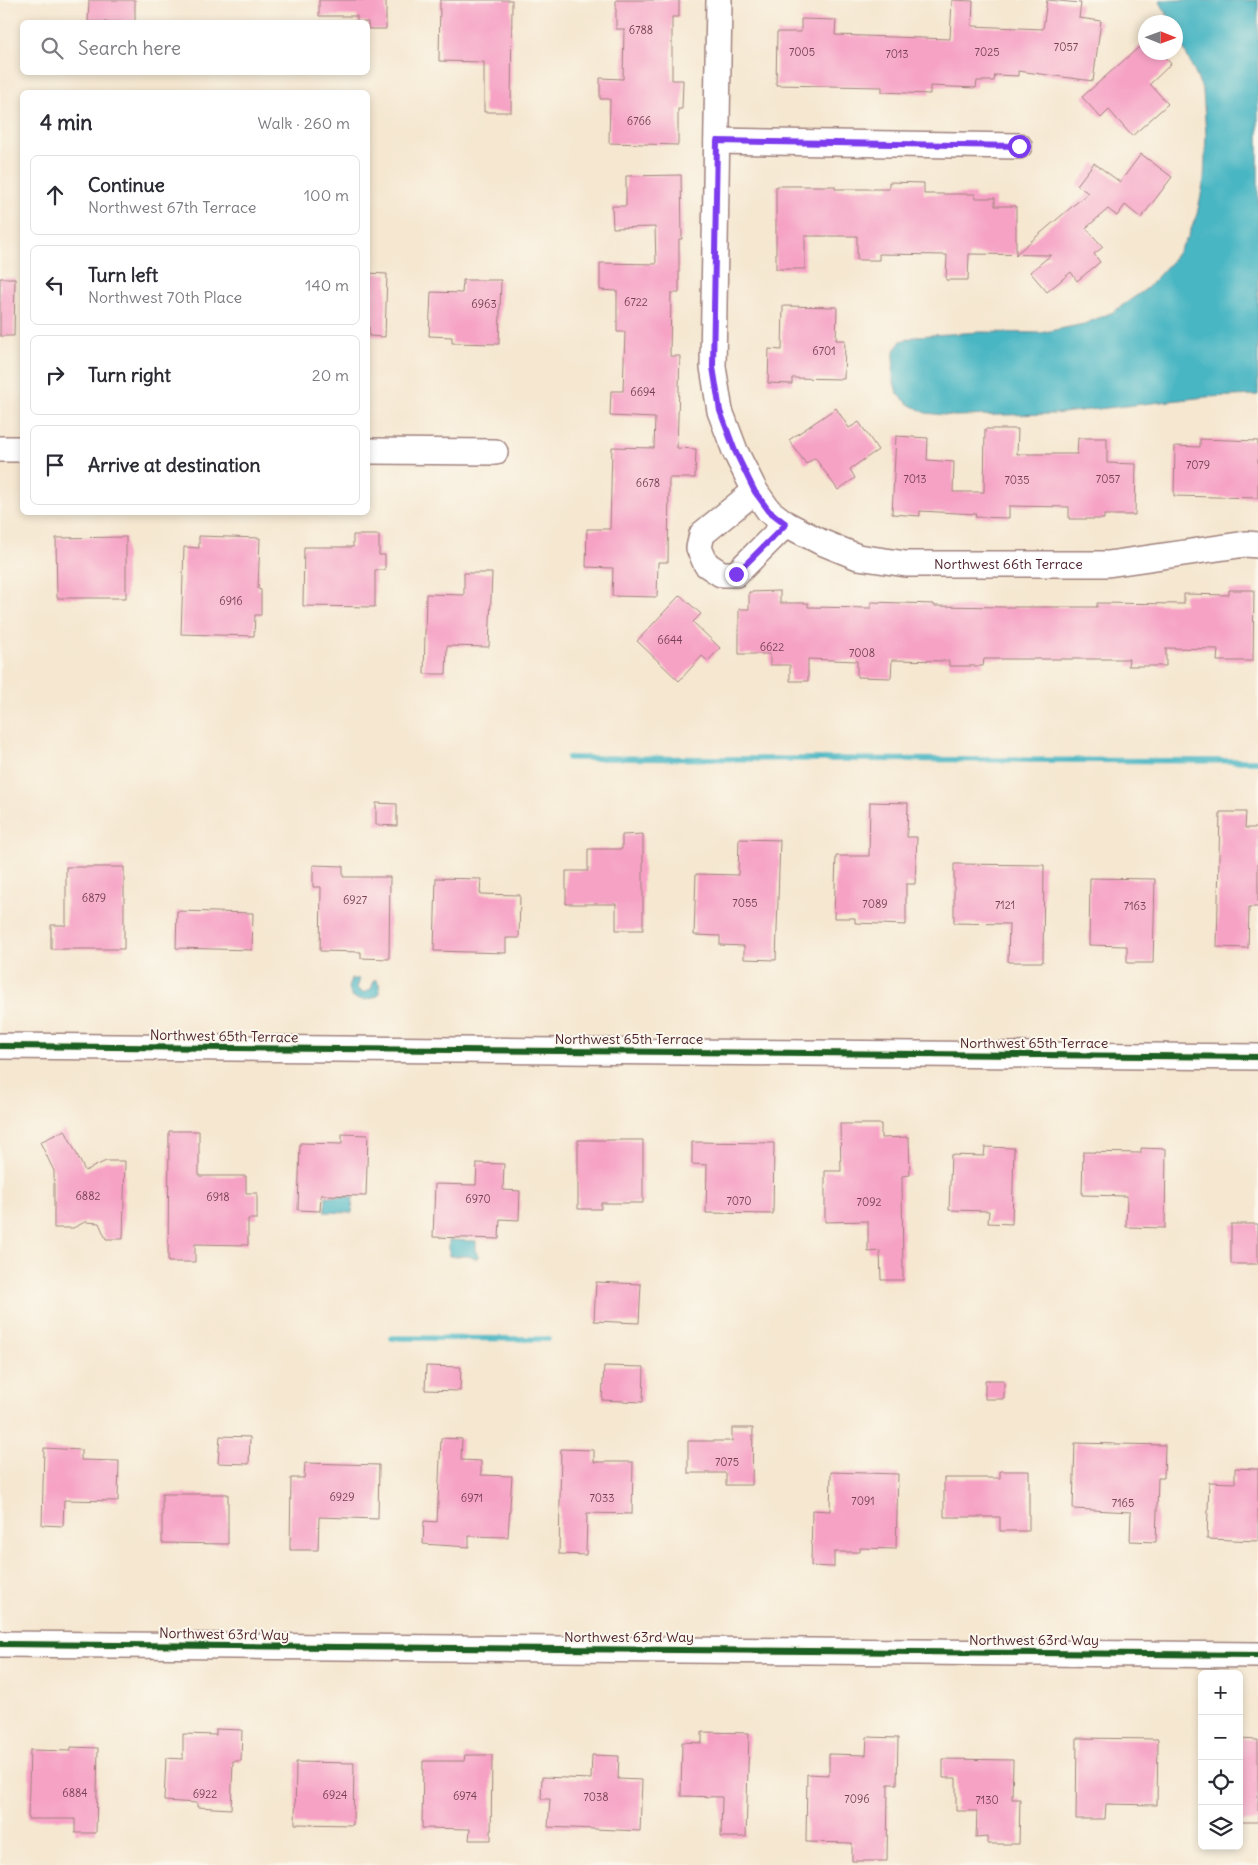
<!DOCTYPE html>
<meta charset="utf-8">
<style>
body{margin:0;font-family:Delius,sans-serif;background:#f7f7f7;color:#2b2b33}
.controls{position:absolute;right:15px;bottom:15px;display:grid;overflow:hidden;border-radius:8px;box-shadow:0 2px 8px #0003}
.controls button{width:45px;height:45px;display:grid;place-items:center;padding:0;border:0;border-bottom:1px solid #e1e1e2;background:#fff;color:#2b2b33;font:25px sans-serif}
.compass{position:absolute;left:1138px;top:15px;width:45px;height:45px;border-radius:50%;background:#fff;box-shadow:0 2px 8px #0003;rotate:91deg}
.stop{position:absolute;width:15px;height:15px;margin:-11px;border:4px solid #7c3aed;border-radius:50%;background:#fff}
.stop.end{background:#7c3aed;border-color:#fff;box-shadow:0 1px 5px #0008}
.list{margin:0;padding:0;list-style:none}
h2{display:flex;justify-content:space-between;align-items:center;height:65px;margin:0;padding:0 20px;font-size:21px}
h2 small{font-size:16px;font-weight:400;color:#7c7c81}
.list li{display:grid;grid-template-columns:32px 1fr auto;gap:15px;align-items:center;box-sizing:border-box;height:80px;margin:0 10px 10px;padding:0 10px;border:1px solid #e1e1e2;border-radius:8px}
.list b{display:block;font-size:19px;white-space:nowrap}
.list p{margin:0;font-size:16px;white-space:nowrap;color:#7c7c81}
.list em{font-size:16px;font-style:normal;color:#7c7c81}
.icon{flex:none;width:28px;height:28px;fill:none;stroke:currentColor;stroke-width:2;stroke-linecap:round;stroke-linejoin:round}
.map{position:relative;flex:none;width:1258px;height:1865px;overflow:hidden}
.search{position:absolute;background:#fff;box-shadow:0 2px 8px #0003;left:20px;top:20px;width:350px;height:55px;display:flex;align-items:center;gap:12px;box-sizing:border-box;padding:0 18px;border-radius:8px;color:#7c7c81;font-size:19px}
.panel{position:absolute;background:#fff;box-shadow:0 2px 8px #0003;left:20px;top:90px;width:350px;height:425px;border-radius:8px}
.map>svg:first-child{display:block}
.water{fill:#48b6c3;stroke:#496a77}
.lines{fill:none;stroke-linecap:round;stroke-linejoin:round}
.stream{stroke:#48b6c3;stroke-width:5.5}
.building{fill:#f6a2c5}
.minor-casing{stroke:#a0837e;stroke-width:28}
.minor{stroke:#fff;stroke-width:25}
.cycleway-casing{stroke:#fbf7ec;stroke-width:9}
.cycleway{stroke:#1b5e20;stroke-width:6}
.route{stroke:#7c3aed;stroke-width:6}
.labels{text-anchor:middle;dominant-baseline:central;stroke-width:4;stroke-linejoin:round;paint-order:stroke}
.number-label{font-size:11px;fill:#754052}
.street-label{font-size:14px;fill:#4a1f2b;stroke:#fbf7ec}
</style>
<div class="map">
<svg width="1258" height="1865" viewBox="0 0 1258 1865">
<rect width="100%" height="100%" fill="#fbf7ec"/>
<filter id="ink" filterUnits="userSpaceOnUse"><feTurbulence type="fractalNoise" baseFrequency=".02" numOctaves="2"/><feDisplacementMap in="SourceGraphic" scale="10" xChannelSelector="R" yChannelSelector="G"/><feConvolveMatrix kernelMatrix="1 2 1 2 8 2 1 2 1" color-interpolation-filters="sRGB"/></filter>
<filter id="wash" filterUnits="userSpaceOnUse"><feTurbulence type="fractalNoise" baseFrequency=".0096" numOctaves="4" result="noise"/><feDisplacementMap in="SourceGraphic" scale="20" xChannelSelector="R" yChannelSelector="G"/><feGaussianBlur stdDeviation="1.12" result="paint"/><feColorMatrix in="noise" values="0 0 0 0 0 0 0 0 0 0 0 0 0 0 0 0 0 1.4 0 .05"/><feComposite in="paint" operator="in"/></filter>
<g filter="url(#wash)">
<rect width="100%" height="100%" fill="#f5e7d0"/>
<!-- water -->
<path class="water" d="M1159,0H1258V395L1206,397L1053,414L954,416L926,413L907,403L897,393L893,378L894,351L901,341L917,336L980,332L1040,333L1084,324L1113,312L1146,289L1171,262L1188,237L1197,214L1204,180L1206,135L1203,91L1176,31V22H1171Z
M351,979H360L357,988L363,993L371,989L375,979L380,985L379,995C369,1001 362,1001 352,997L348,988Z
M326,1196L353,1197L352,1213L325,1212Z
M449,1240L476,1241V1252L479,1257L475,1259L469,1256H449Z"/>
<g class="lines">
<!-- stream -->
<path class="stream" d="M568,758L1258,761
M392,1338L548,1339"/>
</g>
<g id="blocks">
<!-- building -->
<path class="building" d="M89,0H135V22H88Z
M319,0H386V29H368V22H357V16H319Z
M440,0H512L511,112H484V62L439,61Z
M616,0H679V17H672V80H683L682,109H678V145L609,143L610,99H600V78L623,79L624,29H616Z
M952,0L973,1L972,26L1043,29L1047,0L1081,3L1079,18L1101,21L1093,81L1018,71V76L995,75L994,81H977L976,88L930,86V94L882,92V87L776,85L777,32H801V19L836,20L835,35L950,39Z
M1146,41V52H1161L1171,64L1150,84L1168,104L1132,136L1109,110L1101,118L1082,97Z
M1141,154L1172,177L1141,218L1125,205L1117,216L1108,209L1086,228L1103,247L1094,254L1100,262L1077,281L1071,272L1047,292L1030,272L1051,255L969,254L968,280H946L947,255L879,254V260H857V236H805V269H776V186H835V189H889V182L924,183V194H975V198H995V206H1016V254L1088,193L1077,185L1094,163L1120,182Z
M681,175L682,239H679V293H671L670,356H680L677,448L696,449L695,478H669L668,562H658L657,597L612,596L613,568L586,567L587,529H610L612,447L654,448L655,418L610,416L611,391H623L625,332H617V291L600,290V263L656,264L655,227L613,228L612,206H626V176Z
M368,273L387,274L385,337L369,336V327H368Z
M0,278H15L14,336H0Z
M463,280H501L499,344L452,343V337L429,336L431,292L462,293Z
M783,306L837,307L836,340H845L844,379L792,378V384L768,383L769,349L782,350Z
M836,408L849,428L859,422L878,450L850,469L855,478L838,490L815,458L806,464L789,440Z
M985,429H1018L1017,454H1077L1078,438H1107V463L1136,464L1135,515H1104V519H1069V507L1009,506V518L975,517L976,514L920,511V516L892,514L896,436L928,438L927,460L954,462L953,492H984Z
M1200,439L1258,441V498L1174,496L1175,446L1200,447Z
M353,535H379V555H385V570H375V607L303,606L304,547H353Z
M199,536L260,538L258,589L261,590V615H255L254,636L181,634L184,547L199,548Z
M126,537V598H57L56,538Z
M464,573H492L489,647L447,646L446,674H424L426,594L464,595Z
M1229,590H1254L1253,661H1217L1218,649L1166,648V666H1128L1129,659H984L983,666H949V661L892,660L891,678L857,677V661L808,659V681H790V665H770V654H739V609H749V592L780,591V603H808V607L871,608V602L934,604V606L1003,607H1097V603L1184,604V594L1229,595Z
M680,595L701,614L693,622L720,648L708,661L702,656L679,681L637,641Z
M870,802L908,803L907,837H917L915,884H906V925L855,923V918H834L836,856H869Z
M376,803L397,804V826L376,825Z
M1220,812H1246L1245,828H1258V907H1249L1248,948L1217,947Z
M643,834V930H616V904H566V871H588V849H622V835Z
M739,839L780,840L776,960L744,959V946L720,945V936L694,935L696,874L738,875Z
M954,864L1044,865L1043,962H1008L1009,924L954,923Z
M313,865L343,866V877H390L389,959L361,958V952L320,951L321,887H313Z
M66,867H124V949H51V925H66Z
M436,878L481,879L480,894L520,895L519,938H506V953L434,951Z
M1090,878L1155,879L1153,963H1127V946L1089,945Z
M177,911L253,913L252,950L176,948Z
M840,1124H881V1138L909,1137L910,1175L902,1176L903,1280H881L880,1251L868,1252V1221L825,1222V1171H841Z
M65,1130L85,1171L106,1161H125L123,1239H106L99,1223L85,1222L73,1228H54V1171L40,1142Z
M169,1131H199V1176H246V1193H257V1219H248V1245L195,1244V1262H168Z
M342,1134L368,1135L366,1196L321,1195L320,1211L298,1210L300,1143L342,1144Z
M578,1140H643V1203H601V1209H578Z
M692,1142L774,1143L773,1214L706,1213L707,1165L692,1164Z
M985,1147L1014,1148L1012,1224L988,1223L989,1211L949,1210L951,1155L984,1156Z
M1141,1148L1166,1149L1165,1228L1126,1227L1127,1196L1082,1195L1083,1152L1141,1153Z
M477,1163L504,1164L503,1190L520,1191L519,1220L500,1219L499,1239L433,1237L435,1184L476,1185Z
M1231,1224H1258V1264H1231Z
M596,1282L641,1284L639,1323L594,1321Z
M426,1366L461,1367L460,1391L425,1390Z
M604,1366L644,1367L643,1402L602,1400Z
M985,1380H1004V1399H985Z
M732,1428H753L752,1485H726V1473H688V1441H732Z
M220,1436L250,1437L249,1464L218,1463Z
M441,1438L462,1439L461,1460L481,1461V1475L512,1476L508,1537L469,1536V1547L423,1544L424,1521L437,1522Z
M1075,1443L1165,1445L1164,1478H1158L1156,1542L1130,1541L1131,1512L1073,1509Z
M44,1448L81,1450V1460L119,1461L118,1501L64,1500L63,1526L42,1525Z
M561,1449L594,1450V1462H633L632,1514L587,1513L586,1555L559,1554Z
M305,1463L379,1465L378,1519L319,1517L318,1550H290L291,1478H304Z
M1235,1468L1258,1469V1541L1207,1539L1209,1482L1235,1483Z
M1000,1471H1029V1531H1000V1517H944V1478H1000Z
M831,1472L898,1474L896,1549L860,1548V1552H834V1567L811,1566L812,1510L830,1511Z
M162,1494H228V1544L162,1543Z
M216,1729L242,1730L241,1761H233L231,1809L197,1807V1803L164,1801L166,1758L183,1759V1734L216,1735Z
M702,1732L749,1733L746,1837H721L722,1797L681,1796L682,1742L702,1743Z
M867,1737L898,1738L897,1784H888L887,1861H852V1843L806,1842L807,1774L829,1775V1754L866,1755Z
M1077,1738L1158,1739L1157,1805L1106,1804L1105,1819H1076Z
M1239,1739L1258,1740V1822H1239Z
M71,1747L98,1748L96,1833H75V1819H28L30,1750L71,1751Z
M465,1755H492L491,1840H469L470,1829L422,1828L423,1761H464Z
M592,1755L619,1756L618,1779L642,1780L640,1831L548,1827L550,1799H541L542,1777L591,1779Z
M943,1759L1013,1760L1012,1799H1020L1019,1844H988V1837L976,1838L977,1811H956V1778H943Z
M296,1762L354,1763L353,1825L295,1824Z"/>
</g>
</g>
<g filter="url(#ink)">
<use href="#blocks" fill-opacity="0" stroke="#a0837e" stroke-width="1"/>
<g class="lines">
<!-- minor casing -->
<g class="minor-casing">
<g id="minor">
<path id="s1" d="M719,0L713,367L720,411L735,451L755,491L769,511L786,524L821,542L858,557L906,564H1108L1246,544L1258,545"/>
<path d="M717,141L1019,146"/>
<path d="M0,449H22"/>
<path d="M368,451L495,452"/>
<path d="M755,491L702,534L699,548L706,564L721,574H736L786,524"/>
<path d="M0,1046L1258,1057"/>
<path d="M0,1644L1258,1655"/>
</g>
</g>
<!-- minor -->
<use href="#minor" class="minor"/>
<!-- cycleway casing -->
<g class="cycleway-casing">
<path id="cycleway" d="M0,1046L1258,1057
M0,1644L1258,1655"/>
</g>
<!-- cycleway -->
<use href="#cycleway" class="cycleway"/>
</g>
</g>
<g class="lines" filter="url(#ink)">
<!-- route -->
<path class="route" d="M736,574L786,524L769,511L755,492L735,451L720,411L713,367L717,141L1019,146"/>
</g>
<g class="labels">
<!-- number labels -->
<g class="number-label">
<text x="641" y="30">6788</text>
<text x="1066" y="47">7057</text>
<text x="802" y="52">7005</text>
<text x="987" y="52">7025</text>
<text x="897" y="54">7013</text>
<text x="639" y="121">6766</text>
<text x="636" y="302">6722</text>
<text x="484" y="304">6963</text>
<text x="824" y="351">6701</text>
<text x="643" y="392">6694</text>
<text x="1198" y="465">7079</text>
<text x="915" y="479">7013</text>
<text x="1108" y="479">7057</text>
<text x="1017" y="480">7035</text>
<text x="648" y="483">6678</text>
<text x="231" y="601">6916</text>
<text x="670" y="640">6644</text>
<text x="772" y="647">6622</text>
<text x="862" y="653">7008</text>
<text x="94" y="898">6879</text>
<text x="355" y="900">6927</text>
<text x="745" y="903">7055</text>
<text x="875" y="904">7089</text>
<text x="1005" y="905">7121</text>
<text x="1135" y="906">7163</text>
<text x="88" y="1196">6882</text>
<text x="218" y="1197">6918</text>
<text x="478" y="1199">6970</text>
<text x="739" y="1201">7070</text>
<text x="869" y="1202">7092</text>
<text x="727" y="1462">7075</text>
<text x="342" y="1497">6929</text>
<text x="472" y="1498">6971</text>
<text x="602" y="1498">7033</text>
<text x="863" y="1501">7091</text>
<text x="1123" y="1503">7165</text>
<text x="75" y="1793">6884</text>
<text x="205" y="1794">6922</text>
<text x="335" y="1795">6924</text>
<text x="465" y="1796">6974</text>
<text x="596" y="1797">7038</text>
<text x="857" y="1799">7096</text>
<text x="987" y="1800">7130</text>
</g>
<!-- street labels -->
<g class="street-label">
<text stroke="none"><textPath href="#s1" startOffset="775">Northwest 66th Terrace</textPath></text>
<text transform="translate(224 1036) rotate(1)">Northwest 65th Terrace</text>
<text x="629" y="1039">Northwest 65th Terrace</text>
<text x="1034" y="1043">Northwest 65th Terrace</text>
<text transform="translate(224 1634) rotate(1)">Northwest 63rd Way</text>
<text x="629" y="1637">Northwest 63rd Way</text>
<text x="1034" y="1640">Northwest 63rd Way</text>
</g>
</g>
</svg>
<div class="controls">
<button>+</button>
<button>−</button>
<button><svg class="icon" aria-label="locate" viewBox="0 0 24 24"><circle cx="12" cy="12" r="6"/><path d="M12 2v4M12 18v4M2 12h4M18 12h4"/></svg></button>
<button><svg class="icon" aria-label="layers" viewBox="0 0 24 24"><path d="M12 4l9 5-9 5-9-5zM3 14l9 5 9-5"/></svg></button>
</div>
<svg class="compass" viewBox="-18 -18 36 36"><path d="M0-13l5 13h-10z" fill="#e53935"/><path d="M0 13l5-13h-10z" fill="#7c7c81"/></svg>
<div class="stop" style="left:1019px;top:146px"></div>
<div class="stop end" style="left:736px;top:574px"></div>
<div class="search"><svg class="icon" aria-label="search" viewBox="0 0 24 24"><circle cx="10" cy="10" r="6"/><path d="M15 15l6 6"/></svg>Search here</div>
<section class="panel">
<h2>4 min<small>Walk · 260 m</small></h2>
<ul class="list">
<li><svg class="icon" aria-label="ahead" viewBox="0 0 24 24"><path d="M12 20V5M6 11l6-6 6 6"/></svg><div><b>Continue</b><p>Northwest 67th Terrace</p></div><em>100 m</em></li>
<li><svg class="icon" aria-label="left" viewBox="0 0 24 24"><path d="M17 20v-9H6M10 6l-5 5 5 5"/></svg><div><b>Turn left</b><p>Northwest 70th Place</p></div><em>140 m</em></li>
<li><svg class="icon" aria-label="right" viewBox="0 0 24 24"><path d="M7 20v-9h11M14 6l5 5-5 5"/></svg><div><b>Turn right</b></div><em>20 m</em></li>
<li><svg class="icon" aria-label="arrive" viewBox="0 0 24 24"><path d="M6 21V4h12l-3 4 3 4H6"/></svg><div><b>Arrive at destination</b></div></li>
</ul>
</section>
</div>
